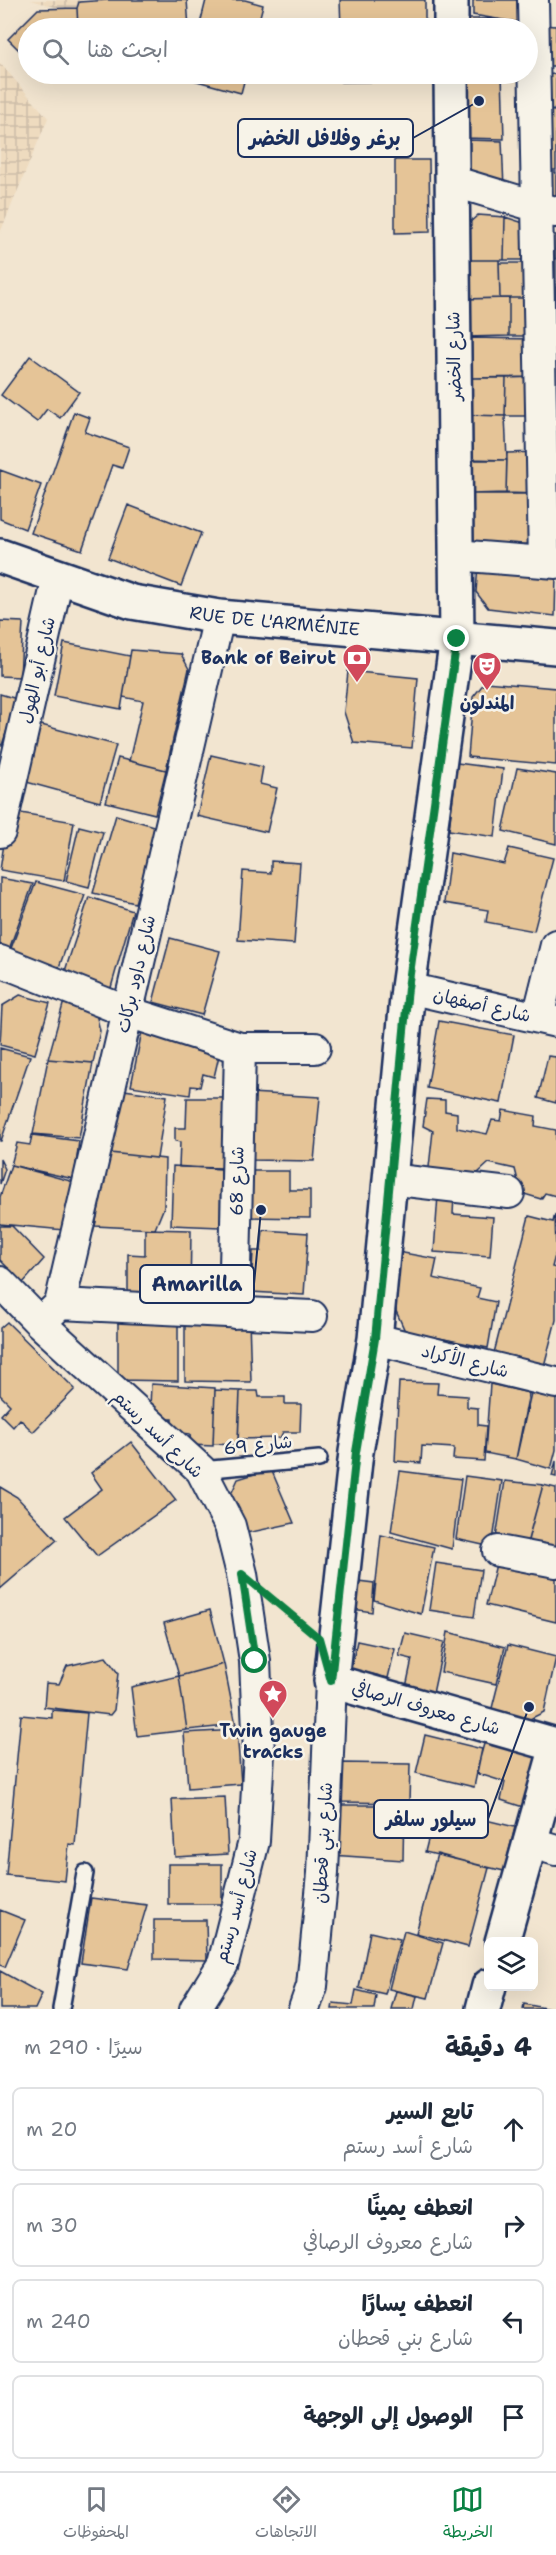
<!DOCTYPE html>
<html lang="ar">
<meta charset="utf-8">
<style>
body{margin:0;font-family:"Shantell Sans","Playpen Sans Arabic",sans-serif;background:#f6f6f7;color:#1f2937;direction:rtl}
.controls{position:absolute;right:18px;bottom:18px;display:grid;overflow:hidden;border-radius:9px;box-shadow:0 6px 24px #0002}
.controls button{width:54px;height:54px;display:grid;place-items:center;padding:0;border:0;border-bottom:2px solid #e0e1e3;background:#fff;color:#1f2937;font:30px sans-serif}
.stop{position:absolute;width:18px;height:18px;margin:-14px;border:4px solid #0b8043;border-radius:50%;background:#fff}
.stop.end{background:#0b8043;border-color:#fff;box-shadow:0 2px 6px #0008}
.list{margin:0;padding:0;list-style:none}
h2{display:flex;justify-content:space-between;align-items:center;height:78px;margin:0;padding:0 24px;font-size:26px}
h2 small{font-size:20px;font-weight:400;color:#747a83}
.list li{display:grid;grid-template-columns:39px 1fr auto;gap:18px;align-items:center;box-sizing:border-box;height:84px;margin:0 12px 12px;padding:0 12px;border:2px solid #e0e1e3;border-radius:9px}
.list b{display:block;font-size:22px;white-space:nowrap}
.list p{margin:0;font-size:20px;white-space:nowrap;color:#747a83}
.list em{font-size:20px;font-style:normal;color:#747a83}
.icon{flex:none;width:33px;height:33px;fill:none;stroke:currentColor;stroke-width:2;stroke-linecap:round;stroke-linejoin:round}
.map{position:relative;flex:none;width:556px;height:2009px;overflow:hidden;direction:ltr}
.search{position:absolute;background:#fff;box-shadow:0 6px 24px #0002;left:18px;right:18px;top:18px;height:66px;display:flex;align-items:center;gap:15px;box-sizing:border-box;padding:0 21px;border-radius:33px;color:#747a83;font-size:22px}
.sheet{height:462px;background:#fff}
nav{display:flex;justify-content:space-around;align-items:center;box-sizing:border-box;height:84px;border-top:2px solid #e0e1e3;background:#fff;font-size:16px;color:#747a83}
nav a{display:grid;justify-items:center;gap:3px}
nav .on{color:#0b8043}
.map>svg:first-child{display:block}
.industrial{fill:url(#industrial-grid)}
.building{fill:#e5c497;stroke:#1b2f5e;stroke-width:1.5}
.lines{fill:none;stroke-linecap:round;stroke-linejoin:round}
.lane-casing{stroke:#1b2f5e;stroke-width:20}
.street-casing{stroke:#1b2f5e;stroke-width:34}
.secondary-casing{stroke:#1b2f5e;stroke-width:38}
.path{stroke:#1b2f5e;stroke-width:4;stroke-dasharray:6 4.5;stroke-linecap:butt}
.lane{stroke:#f7f3e8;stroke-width:15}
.street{stroke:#f7f3e8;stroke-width:30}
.secondary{stroke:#f7f3e8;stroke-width:33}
.route{stroke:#0b8043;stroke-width:8}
.labels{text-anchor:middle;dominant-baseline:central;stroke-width:5;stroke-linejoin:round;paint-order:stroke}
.street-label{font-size:18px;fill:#1b2f5e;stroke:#f7f3e8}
.poi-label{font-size:18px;font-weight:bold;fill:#1b2f5e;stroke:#f7f3e8}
.leader{fill:none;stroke:#1b2f5e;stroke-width:2}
.callout-dot{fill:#1b2f5e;stroke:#f7f3e8;stroke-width:2}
.callout{fill:#f7f3e8;stroke:#1b2f5e;stroke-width:2}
.callout-label{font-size:20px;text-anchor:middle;font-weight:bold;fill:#1b2f5e}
</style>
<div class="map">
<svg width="556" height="2009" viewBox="0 0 556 2009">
<defs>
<pattern id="industrial-grid" width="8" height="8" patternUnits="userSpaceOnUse" patternTransform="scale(1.5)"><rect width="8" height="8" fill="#eedbbf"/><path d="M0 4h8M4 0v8" fill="none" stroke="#ccbca7"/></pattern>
</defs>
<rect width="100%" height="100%" fill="#f2e5d0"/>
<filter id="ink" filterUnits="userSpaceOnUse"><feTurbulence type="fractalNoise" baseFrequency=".0167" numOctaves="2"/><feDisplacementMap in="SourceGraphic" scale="12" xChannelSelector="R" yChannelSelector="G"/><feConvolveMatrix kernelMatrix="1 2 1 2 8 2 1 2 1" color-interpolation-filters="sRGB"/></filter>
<g filter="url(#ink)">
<!-- industrial -->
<path class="industrial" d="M31,0H83L79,14Z
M0,63L48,118L0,233Z"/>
<!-- building -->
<path class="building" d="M108,0H187L189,28H78L77,8L79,2Z
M206,0H245L263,5L257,28H199Z
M340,0H425V28H341Z
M473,0H528V24L473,15Z
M77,8L78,28H28V59L8,39L38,9Z
M459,19H498V28H459Z
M539,25L556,26V66H539Z
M187,74H246L241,93L186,78Z
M341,74H426V81L341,82Z
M463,74H502L504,139L463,138Z
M556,74V109L540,108V75Z
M540,110L556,111V170H541Z
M466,140L502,141L504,188L476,180L466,167Z
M395,160H429L430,232L395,233Z
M542,172H556V205L541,200Z
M478,215L505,217L504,260H468V224Z
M505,217L536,227V260H504Z
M547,233L556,235V259L547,258Z
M547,258L556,259V279L547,278Z
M465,260H499L500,298L465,299Z
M499,263H536V298H500Z
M547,278L556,279V310H547Z
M509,298V336L466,337L465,299Z
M509,298H536V336H509Z
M548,322L556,323V361H549Z
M469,338L536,339L537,377L470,378Z
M30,356L79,392L60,418L47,409L37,422L1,395Z
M537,377V416H505L506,378Z
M470,378H506L505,416L470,415Z
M74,412L90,418L85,432L129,447L122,468L112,465L82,550L31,533Z
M470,415L505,416L507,460L471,459Z
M539,452V494L506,493L507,453Z
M470,460H507L506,493L471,494Z
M0,470L41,485L25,529L0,519Z
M471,494H539L540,544L471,545Z
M128,505L201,533L181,586L108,558Z
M478,565L556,573L555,616L488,608L476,592Z
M0,621L23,622L20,677L0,676Z
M64,643L130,656L121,709L54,696Z
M131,650L181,654L189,669L166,770L129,761L143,701L123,697Z
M348,671L418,678L412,748L354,743L344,712Z
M485,682L556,688V765L468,757L473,697Z
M0,694L17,699L2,745H0Z
M34,723L116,745L100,802L19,780Z
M211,755L263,767L260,784L277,788L267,832L197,816Z
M118,758L166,770L155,814L106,802Z
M457,763L503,769L495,837L449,830Z
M517,768L556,774V844L503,831Z
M9,811L74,822L64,881L0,870Z
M116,815L157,827L135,903L93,893Z
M79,826L103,832L89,887L66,881Z
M509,848L553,858L534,931L486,922L488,910L444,903L450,853L504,864Z
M271,861L300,863L294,944L238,940L243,871L271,873Z
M0,878L33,884L8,952L0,949Z
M36,882L85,895L58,970L10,951Z
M89,897L133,911L110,991L64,974Z
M170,938L220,951L202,1015L153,1002Z
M20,995L50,1003L35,1054L0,1045L2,1006Z
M64,1001L95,1009L100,1031L93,1063L48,1059Z
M439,1021L514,1035L501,1103L427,1088Z
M143,1026L221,1047L214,1077L203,1074L200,1087L191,1086L190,1095L131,1086Z
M0,1048L30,1056L1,1141H0Z
M548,1056L556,1057V1103L538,1098Z
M48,1059L93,1063L79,1138L33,1134Z
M124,1090L167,1096L157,1158L110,1153Z
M250,1093L320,1097L314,1161L250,1160Z
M187,1098H228L225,1168L179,1167L180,1142L175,1141V1128H186Z
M427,1099L445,1100V1111L457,1113V1128L487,1134L492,1120L501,1121L503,1110L536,1116L535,1126L556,1130V1196L545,1193L541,1199L521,1193L515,1169L489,1163L468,1182L428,1176L433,1131L423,1126Z
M32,1135L79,1141L74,1179L11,1165L17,1143L30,1145Z
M110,1153L165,1159L164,1207L155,1229L95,1226Z
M0,1159L5,1169L0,1184Z
M11,1165L74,1182L64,1230L0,1224V1197Z
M173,1166L221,1169L220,1227L171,1225Z
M246,1171H289V1190H310V1218L246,1217Z
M438,1195L454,1196L453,1214L493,1217L490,1256L434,1252Z
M555,1214L556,1252L552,1267L556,1268V1320L544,1366L494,1353L529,1216L553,1222Z
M0,1226H12L44,1259L23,1283L0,1260Z
M145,1229L191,1230L190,1301L128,1300V1254L145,1255Z
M263,1230L308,1233L304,1295L251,1292L253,1251H261Z
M398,1252L437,1259L433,1278L480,1288L477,1298L496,1302L488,1348L405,1331L396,1311Z
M118,1316L178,1317V1381L118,1380Z
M185,1317L249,1319L251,1382L185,1381Z
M7,1322L75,1389L33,1432L20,1419L13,1427L1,1415L10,1405L0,1395V1328Z
M399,1382L438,1383L437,1394L467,1396V1407L478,1408V1425L486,1426L484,1461L453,1459L454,1448L422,1446L421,1463L395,1461Z
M151,1384L215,1388L213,1446L191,1445L190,1434L172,1432V1419H160L150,1408Z
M490,1384L529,1393L516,1459L485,1453Z
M215,1390L240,1391L238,1445L213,1444Z
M240,1391H258L259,1397H285V1404H301L300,1432H283L280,1438L238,1439Z
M531,1393L556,1399V1450L551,1469L516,1459Z
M131,1442L176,1500L97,1556L65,1517L102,1489L91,1473Z
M556,1461V1477L552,1476Z
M271,1469L294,1523L242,1534L227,1503L238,1479Z
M400,1471L461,1479L452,1549L391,1532Z
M465,1476L502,1481L492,1547L456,1539Z
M505,1481L543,1485L526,1547L495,1544Z
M543,1485L556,1488V1550L527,1544Z
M0,1487L17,1497L57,1540L0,1589Z
M381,1535L434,1547L421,1614L374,1600Z
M498,1556L556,1570V1622L486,1605Z
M436,1563L481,1570L474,1617L429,1610Z
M350,1580L374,1583L372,1612L346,1608Z
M210,1610L224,1664L179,1676L164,1623Z
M448,1632L505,1647L496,1684L441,1672Z
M405,1633L444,1642L432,1698L405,1692L412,1659L399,1656Z
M357,1641L395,1649L388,1678L351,1669Z
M508,1645L556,1657L544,1712L526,1721L491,1712Z
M106,1657L118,1673L114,1710L110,1715L44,1707L46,1683L59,1684L67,1666Z
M224,1664L236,1725L187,1730L179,1676Z
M179,1676L187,1730L137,1736L131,1687Z
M52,1710L87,1713L75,1845L69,1844L65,1881L6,1875L21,1715L52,1718Z
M237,1730L241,1784L188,1788L184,1733Z
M425,1735L482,1749L474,1787L416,1773Z
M485,1740L537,1754L523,1807L501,1800L505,1782L476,1773Z
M340,1763L410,1764L409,1803L338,1802Z
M225,1797L228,1854L175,1857L172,1799Z
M333,1805H404L403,1860L331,1855Z
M436,1808L515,1827L504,1871L425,1852Z
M437,1854L489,1868L468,1947L416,1933Z
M168,1864H222V1904H168Z
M91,1898L147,1905L128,1969L81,1963Z
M0,1910L25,1920L5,1967L0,1965Z
M154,1920H206L207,1960L154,1959Z
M404,1931L443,1943L428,1998L389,1989Z
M370,1932L400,1939L385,1994L359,1988Z
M0,1971L42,1994L35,2009H0Z
M356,1990L376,1995L374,2009H332L333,2003L353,2005Z
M396,1991L417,1996L414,2009H391Z
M524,2004L550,2009H523Z"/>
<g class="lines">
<!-- lane casing -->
<g class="lane-casing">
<path id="lane" d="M201,1470L319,1459
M61,2009L85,1873"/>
</g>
<!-- street casing -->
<g class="street-casing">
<path id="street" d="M533,0L544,562
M452,181L555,212
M455,555L556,563
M0,832L58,577
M0,961L128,1012L240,1048H315
M408,988L556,1022
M538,1017L556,945
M389,1179L509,1193
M0,1282L40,1323L201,1470L230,1526L242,1574L255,1661L259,1753L254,1841L223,1964L195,2009
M60,1304L312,1316
M234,1313L240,1048
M40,1323L60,1304L219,617
M375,1339L556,1383
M498,1551L556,1562
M529,1842L556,1850
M304,2009L312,1986L323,1873L331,1681"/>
</g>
<!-- secondary casing -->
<g class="secondary-casing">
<g id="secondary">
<path d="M451,0V28"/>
<path d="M451,74L457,638L408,988L375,1339L356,1452L331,1681L556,1745"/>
<path id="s1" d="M0,556L132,602L219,617L556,647"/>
<path d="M502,1942L556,1750"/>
<path d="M483,2009L489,1986"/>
</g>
</g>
<!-- path -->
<path class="path" d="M276,1602L307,1628"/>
<!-- lane -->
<use href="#lane" class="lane"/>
<!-- street -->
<use href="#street" class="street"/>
<!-- secondary -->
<use href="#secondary" class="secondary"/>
</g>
</g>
<g class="lines" filter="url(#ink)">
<!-- route -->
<path class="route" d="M255,1661L242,1574L319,1638L331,1681L356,1452L375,1339L408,988L457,639"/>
</g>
<!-- icons -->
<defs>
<g id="bank-pin" transform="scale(1.5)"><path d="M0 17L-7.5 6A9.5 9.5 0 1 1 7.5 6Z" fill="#d1495b" stroke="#f7f3e8"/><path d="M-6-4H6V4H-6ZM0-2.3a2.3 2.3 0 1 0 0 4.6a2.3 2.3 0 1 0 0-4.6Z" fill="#fff"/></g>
<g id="theatre-pin" transform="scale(1.5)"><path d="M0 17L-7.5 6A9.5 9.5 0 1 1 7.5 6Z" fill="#d1495b" stroke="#f7f3e8"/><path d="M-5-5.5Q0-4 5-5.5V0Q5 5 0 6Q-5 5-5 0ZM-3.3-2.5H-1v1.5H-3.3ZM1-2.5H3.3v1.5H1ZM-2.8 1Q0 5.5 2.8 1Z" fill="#fff"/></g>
<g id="sight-pin" transform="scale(1.5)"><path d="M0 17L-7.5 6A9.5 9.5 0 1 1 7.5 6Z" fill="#d1495b" stroke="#f7f3e8"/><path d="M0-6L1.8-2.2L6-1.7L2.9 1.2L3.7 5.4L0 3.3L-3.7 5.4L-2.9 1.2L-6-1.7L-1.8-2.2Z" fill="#fff"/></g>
</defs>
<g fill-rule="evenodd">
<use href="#bank-pin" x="357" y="658"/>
<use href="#theatre-pin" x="487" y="666"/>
<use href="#sight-pin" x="273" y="1694"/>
</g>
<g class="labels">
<!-- street labels -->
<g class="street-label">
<text transform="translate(454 356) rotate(-91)">شارع الخضر</text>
<text stroke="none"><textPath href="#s1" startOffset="284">RUE DE L'ARMÉNIE</textPath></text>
<text transform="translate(37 670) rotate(-77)">شارع أبو الهول</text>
<text transform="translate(136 974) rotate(-77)">شارع داود بركات</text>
<text transform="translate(482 1005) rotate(13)">شارع أصفهان</text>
<text transform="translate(237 1181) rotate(-89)">شارع 68</text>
<text transform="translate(465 1361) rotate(14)">شارع الأكراد</text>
<text transform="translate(158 1434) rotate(44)">شارع أسد رستم</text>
<text transform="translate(258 1445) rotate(-6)">شارع 69</text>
<text transform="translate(426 1708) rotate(16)">شارع معروف الرصافي</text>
<text transform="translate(323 1843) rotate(-87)">شارع بني قحطان</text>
<text transform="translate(236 1906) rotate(-75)">شارع أسد رستم</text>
</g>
<!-- poi labels -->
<g class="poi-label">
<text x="336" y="658" text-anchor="end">Bank of Beirut</text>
<text x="487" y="703">المندلون</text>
<text x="273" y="1731">Twin gauge<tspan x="273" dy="21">tracks</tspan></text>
</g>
</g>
<!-- callouts -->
<path class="leader" d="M479 101L413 138M261 1210L254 1284M529 1707L488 1819"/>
<g class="callout-dot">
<circle cx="479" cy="101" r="6"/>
<circle cx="261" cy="1210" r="6"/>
<circle cx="529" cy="1707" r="6"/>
</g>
<g class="callout">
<rect x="238" y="119" width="175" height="38" rx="6"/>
<rect x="140" y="1265" width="114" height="38" rx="6"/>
<rect x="374" y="1800" width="114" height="38" rx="6"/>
</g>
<g class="callout-label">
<text x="325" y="145">برغر وفلافل الخضر</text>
<text x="197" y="1291">Amarilla</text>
<text x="431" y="1826">سيلور سلفر</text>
</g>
</svg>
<div class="controls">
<button><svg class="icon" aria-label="layers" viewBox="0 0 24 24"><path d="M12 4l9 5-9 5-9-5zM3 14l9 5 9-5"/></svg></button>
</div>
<div class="stop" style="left:255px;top:1661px"></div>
<div class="stop end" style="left:457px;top:639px"></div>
<div class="search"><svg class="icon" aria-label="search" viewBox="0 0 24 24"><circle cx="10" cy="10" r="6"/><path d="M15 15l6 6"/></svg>ابحث هنا</div>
</div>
<section class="sheet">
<h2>4 دقيقة<small>سيرًا · 290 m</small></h2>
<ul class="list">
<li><svg class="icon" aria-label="ahead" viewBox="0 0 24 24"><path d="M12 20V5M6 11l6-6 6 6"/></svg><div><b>تابع السير</b><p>شارع أسد رستم</p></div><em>20 m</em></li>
<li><svg class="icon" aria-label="right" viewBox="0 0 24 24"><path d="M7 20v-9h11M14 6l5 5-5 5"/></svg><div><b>انعطف يمينًا</b><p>شارع معروف الرصافي</p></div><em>30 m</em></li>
<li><svg class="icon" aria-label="left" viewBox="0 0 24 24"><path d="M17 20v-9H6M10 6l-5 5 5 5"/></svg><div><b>انعطف يسارًا</b><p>شارع بني قحطان</p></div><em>240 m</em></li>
<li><svg class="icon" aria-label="arrive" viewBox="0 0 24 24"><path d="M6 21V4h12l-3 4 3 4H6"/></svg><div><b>الوصول إلى الوجهة</b></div></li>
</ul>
</section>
<nav>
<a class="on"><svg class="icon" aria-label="map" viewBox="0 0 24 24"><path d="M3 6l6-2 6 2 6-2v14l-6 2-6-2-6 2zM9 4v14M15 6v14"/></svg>الخريطة</a>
<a><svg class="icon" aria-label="directions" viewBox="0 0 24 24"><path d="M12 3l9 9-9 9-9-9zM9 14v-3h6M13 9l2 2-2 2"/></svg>الاتجاهات</a>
<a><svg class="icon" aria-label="saved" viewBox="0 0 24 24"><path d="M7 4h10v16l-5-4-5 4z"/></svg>المحفوظات</a>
</nav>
